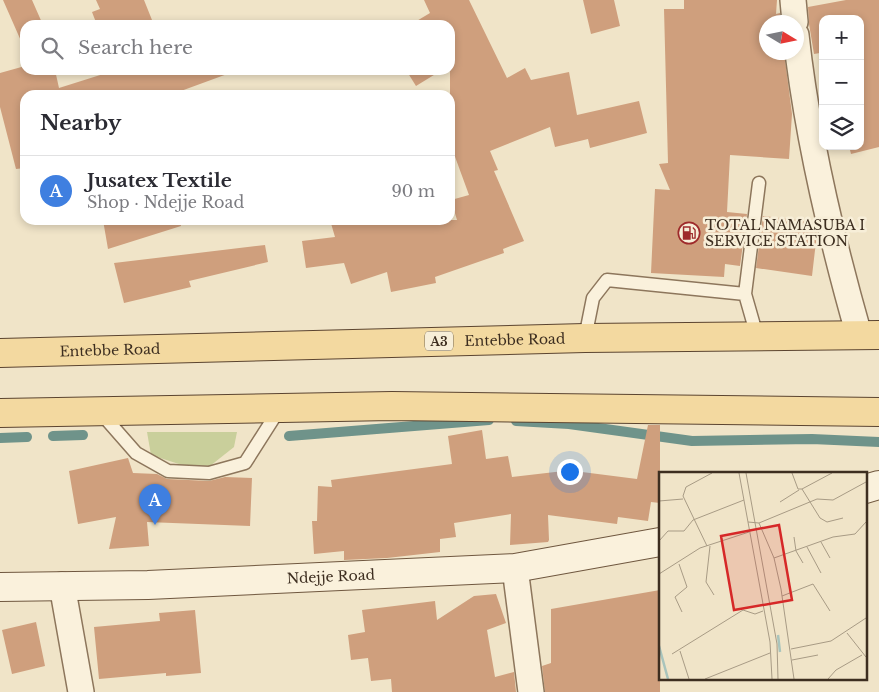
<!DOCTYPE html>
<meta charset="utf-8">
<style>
body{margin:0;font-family:"Libre Baskerville",serif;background:#f2f2f3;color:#2b2b33}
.controls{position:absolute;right:15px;top:15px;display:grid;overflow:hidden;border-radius:10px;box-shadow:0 2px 8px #0003}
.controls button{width:45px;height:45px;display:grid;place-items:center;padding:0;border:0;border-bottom:1px solid #e1e1e2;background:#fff;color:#2b2b33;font:25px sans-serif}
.compass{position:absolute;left:759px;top:15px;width:45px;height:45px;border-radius:50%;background:#fff;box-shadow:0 2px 8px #0003;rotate:100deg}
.you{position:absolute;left:569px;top:471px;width:18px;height:18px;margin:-12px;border:4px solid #fff;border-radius:50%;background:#1a73e8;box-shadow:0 0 0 8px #1a73e833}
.badge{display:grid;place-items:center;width:32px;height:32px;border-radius:50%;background:#7c3aed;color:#fff;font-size:16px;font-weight:700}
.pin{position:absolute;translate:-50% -41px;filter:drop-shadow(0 1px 2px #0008)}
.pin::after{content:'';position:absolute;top:26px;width:18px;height:15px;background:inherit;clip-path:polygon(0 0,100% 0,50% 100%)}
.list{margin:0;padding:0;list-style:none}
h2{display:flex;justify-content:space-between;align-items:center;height:65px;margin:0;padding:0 20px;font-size:21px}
h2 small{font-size:16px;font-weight:400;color:#7c7c81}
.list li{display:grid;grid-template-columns:32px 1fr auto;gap:15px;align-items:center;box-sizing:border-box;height:70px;padding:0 20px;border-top:1px solid #e1e1e2}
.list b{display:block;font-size:19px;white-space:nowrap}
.list p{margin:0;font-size:16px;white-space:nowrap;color:#7c7c81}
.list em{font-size:16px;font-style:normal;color:#7c7c81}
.icon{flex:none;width:28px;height:28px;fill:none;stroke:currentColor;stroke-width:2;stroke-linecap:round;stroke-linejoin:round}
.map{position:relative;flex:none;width:879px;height:692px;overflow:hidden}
.search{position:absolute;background:#fff;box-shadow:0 2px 8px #0003;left:20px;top:20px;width:435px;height:55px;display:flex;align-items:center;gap:12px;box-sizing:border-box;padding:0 18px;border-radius:15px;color:#7c7c81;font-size:19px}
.panel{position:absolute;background:#fff;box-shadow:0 2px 8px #0003;left:20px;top:90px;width:435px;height:135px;border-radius:15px}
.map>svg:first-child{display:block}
.green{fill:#c9cf9b}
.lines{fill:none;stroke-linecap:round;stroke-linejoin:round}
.stream{stroke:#6f938a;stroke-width:10}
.building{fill:#cf9f7d}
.lane-casing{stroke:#8d765c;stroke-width:15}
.street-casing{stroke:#8d765c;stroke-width:28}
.secondary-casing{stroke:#6f573f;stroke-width:30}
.primary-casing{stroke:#5b4430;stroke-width:30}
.lane{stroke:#faf1dc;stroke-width:12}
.street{stroke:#faf1dc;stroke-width:25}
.secondary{stroke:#faf1dc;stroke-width:28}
.primary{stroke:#f3d9a0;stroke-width:28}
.labels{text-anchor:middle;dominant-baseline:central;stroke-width:5;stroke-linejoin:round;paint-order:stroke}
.shield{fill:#f7eed8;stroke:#756857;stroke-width:1}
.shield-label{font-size:12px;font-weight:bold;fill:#3d2e20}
.poi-label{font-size:14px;fill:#3d2e20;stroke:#f7eed8;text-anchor:start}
.street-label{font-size:14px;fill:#3d2e20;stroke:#f7eed8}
.inset-river{fill:none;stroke:#a9c4bc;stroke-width:2.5}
.inset-road{fill:none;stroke:#a89b85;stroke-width:1}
.view{fill:#d62828;fill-opacity:0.15;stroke:#d62828;stroke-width:2.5}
.inset-edge{fill:none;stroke:#3d2e20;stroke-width:2.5}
</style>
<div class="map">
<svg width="879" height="692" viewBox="0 0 879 692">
<rect width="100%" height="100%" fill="#f0e4c8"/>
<!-- green -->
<path class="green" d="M147,432H237L234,447L210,466L182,465L151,455Z"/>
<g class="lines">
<!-- stream -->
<path class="stream" d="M516,421L569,424L692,441L812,439L879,442
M53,436L83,435
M289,436L489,420
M0,438L27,437"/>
</g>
<!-- building -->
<path class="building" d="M3,0H32L43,25H25V50Z
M96,0H144L154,25H97L92,12L100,9Z
M424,0H469L507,78L525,68L531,80L569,72L577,115L639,101L647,133L590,148L588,139L555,147L550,127L490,151L498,170L494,171L524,241L503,249L504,253L435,277L436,283L391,292L387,272L351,284L344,263L306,268L302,241L335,237L330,220H457L451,200L469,195L450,143V25H410L430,13Z
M583,0H614L620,26L591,34Z
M684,0H777L776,14L780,13L781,22H766V52H784L792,114L789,159L730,155L727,212L747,214L740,266L725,264L724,277L651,273L655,189L670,190L659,164L668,163L664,9H684Z
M846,0H879V147L851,154L849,146H860V19H823V63L820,53L814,54L809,24L808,7Z
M25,66V70H55L59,88L116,70H230V73L170,95H25V168L16,169L0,107V73Z
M406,70H442L416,86Z
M763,216L815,222L817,233L812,276L756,268Z
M103,220H180L181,226L108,249Z
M265,245L268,262L189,281L191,287L124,303L114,263Z
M648,425H660V503L651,502L648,521L618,517L617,524L548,515L549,540L548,542L510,545L511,514L454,523L456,537L440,539V552L387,558L344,560V551L314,554L312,521H317L318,486L332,487L331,480L452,464L448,436L482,430L486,459L508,456L512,477L581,469L582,472L637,479Z
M128,458L133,473L157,474L167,479L209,481L225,477L252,478L250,526L147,522L149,546L109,549L116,517L78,524L69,471Z
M660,590V692H545L542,666L551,663V609Z
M496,594L506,623L487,630L495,677L514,672L516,692H392L391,679L371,681L368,658L351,660L348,635L365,632L362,610L435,601L437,620L474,596Z
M195,610L201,673L166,676V673L99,679L94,627L160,621L159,613Z
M36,622L45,666L12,674L2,630Z"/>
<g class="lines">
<!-- lane casing -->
<g class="lane-casing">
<path id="lane" d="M745,294L759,183
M585,338L593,298L607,280L745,294L757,336
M100,412L136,453L168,471L209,473L245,463L280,408"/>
</g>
<!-- street casing -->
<g class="street-casing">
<path id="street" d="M793,0L795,22
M796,35C807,137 831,237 859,335
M515,568L531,692
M62,585L81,692"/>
</g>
<!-- secondary casing -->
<g class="secondary-casing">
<g id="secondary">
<path d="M865,489L879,485"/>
<path id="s1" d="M0,587L148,585L515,568L660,542"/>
</g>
</g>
<!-- primary casing -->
<g class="primary-casing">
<g id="primary">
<path id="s2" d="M0,353L585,338L879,335"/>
<path d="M0,413L392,406L879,412"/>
</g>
</g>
<!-- lane -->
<use href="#lane" class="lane"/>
<!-- street -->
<use href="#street" class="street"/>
<!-- secondary -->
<use href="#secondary" class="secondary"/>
<!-- primary -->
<use href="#primary" class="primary"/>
</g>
<!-- icons -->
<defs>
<g id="fuel-ring" transform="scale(1.125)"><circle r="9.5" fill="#f7eed8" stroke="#9e2a2b" stroke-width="1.5"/><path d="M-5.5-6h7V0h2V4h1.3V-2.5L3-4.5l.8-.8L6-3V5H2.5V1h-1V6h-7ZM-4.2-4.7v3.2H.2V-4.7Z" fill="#9e2a2b"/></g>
</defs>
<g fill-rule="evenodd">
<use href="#fuel-ring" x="689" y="233"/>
</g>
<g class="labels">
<!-- shield labels -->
<rect class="shield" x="425" y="331.5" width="28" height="19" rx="4"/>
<g class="shield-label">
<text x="439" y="341">A3</text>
</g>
<!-- poi labels -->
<g class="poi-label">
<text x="705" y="225">TOTAL NAMASUBA I<tspan x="705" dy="16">SERVICE STATION</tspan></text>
</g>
<!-- street labels -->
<g class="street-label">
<text stroke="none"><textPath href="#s2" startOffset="515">Entebbe Road</textPath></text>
<text stroke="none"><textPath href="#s2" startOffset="110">Entebbe Road</textPath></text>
<text stroke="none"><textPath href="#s1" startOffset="331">Ndejje Road</textPath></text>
</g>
</g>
<!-- overview -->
<g transform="translate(659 472)">
<rect width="208" height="208" fill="#f0e4c8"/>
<path class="inset-river" d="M119,163L121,180M0,174L9,207"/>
<path class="inset-road" d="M80,1L111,170L113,207M87,1L118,172L119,207M133,1L139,17H143L161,46L168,50L184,46M143,17L173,1M0,29L24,27M121,30L140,18M89,50L100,51L158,27L174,28L207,10M100,51L115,86L122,117L135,207M135,65L137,79L144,91M0,69L9,59H25L34,48L85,28M162,70L171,86M48,74L24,24L27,15L53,1M51,74L47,110L55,123M148,75L162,101M115,86L174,65L196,62L207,50M20,92L28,115L16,125L23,140M0,102L41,76L90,60M123,124L154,112L171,139M188,161L207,185M132,177L172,169L207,146M21,179L30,207M13,182L84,138L96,142L104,139M133,188L159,183M46,207L111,181M169,207L177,198L203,183"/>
<path class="view" d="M120,53L133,128L75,138L62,64Z"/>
<rect width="208" height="208" class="inset-edge"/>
</g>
</svg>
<div class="controls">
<button>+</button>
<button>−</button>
<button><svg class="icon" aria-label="layers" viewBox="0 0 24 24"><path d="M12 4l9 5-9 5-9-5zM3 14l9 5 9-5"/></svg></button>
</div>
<svg class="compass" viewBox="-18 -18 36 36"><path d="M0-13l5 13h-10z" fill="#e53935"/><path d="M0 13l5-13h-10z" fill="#7c7c81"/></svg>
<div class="you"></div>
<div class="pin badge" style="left:155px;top:525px;background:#3f7fe0">A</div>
<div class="search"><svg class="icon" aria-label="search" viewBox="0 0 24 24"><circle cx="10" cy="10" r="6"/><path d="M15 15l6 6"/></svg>Search here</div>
<section class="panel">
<h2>Nearby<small></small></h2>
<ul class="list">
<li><span class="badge" style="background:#3f7fe0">A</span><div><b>Jusatex Textile</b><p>Shop · Ndejje Road</p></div><em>90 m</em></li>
</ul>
</section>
</div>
